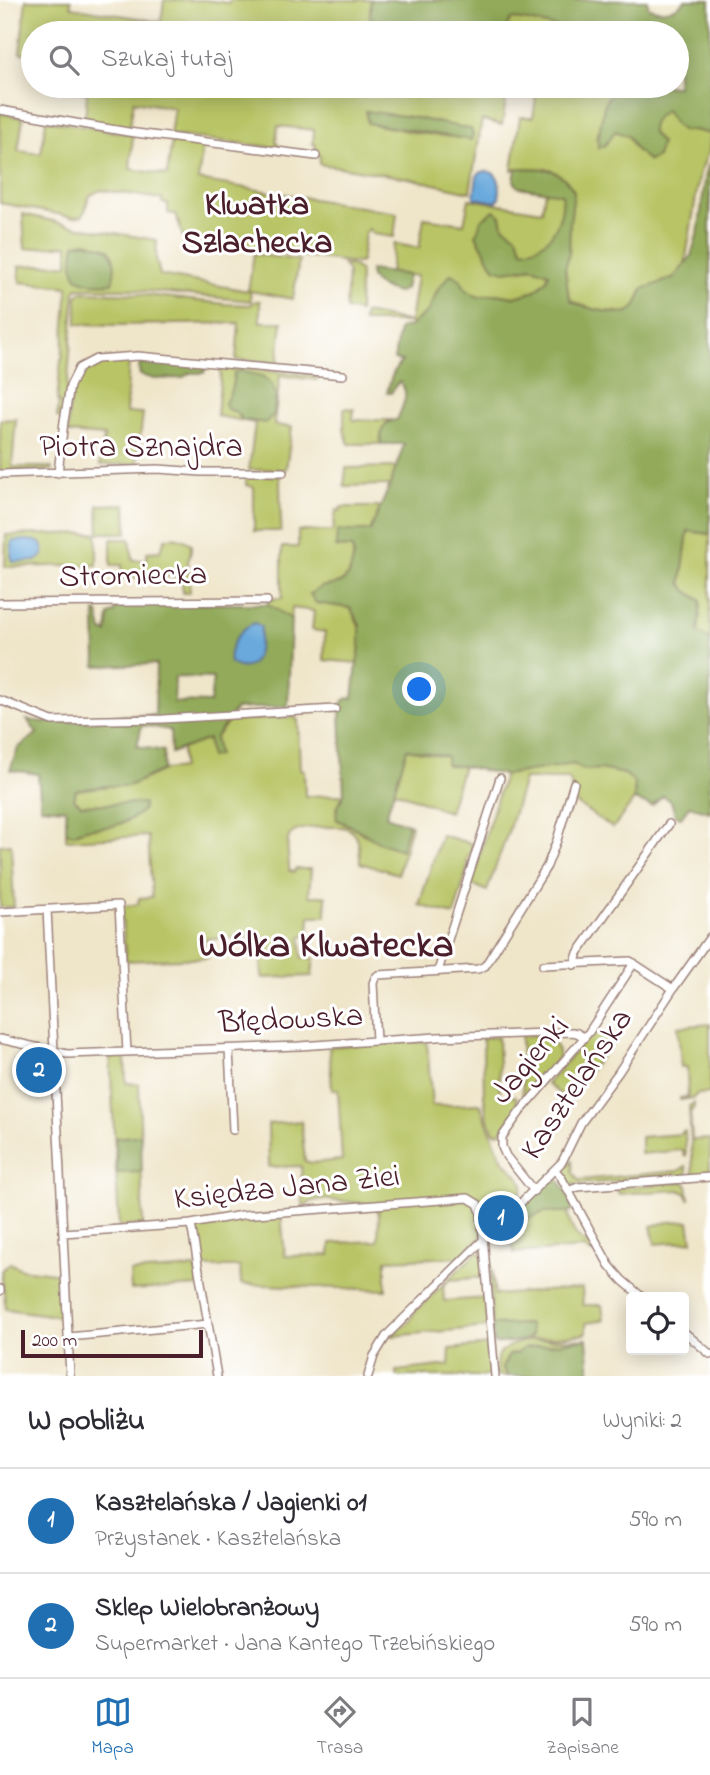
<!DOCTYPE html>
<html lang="pl">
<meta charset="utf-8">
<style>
body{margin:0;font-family:"Indie Flower",sans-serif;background:#f7f7f7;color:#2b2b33}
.controls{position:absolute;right:21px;bottom:21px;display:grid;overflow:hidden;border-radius:7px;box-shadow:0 4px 18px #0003}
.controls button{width:63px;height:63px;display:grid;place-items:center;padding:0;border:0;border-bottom:2px solid #e1e1e2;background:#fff;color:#2b2b33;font:35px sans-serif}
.scale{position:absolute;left:21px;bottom:18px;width:182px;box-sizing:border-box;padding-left:7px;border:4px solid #4a1f2b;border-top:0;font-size:19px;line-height:24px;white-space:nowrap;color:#4a1f2b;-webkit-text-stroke:5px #fff;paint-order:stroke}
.you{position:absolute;left:420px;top:690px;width:24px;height:24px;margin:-18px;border:5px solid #fff;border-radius:50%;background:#1a73e8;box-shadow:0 0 0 10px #1a73e833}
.badge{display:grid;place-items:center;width:46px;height:46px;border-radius:50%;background:#1f6fb2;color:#fff;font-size:23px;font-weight:700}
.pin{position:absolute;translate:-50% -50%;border:4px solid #fff;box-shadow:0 2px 7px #0006}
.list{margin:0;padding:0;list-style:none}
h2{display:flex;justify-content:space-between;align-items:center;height:91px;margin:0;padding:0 28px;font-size:30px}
h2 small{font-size:23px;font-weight:400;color:#7c7c81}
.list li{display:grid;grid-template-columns:46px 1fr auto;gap:21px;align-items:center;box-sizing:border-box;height:105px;padding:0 28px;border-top:2px solid #e1e1e2}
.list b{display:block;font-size:26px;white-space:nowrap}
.list p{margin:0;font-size:23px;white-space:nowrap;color:#7c7c81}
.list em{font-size:23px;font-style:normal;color:#7c7c81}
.icon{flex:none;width:38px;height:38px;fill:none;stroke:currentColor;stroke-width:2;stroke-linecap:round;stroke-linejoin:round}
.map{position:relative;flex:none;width:710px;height:1376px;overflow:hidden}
.search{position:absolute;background:#fff;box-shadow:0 4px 18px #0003;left:21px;right:21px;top:21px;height:77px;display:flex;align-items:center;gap:18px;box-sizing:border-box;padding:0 24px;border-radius:38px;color:#7c7c81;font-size:26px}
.sheet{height:301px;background:#fff}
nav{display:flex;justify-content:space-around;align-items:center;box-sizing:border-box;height:98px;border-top:2px solid #e1e1e2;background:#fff;font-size:19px;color:#7c7c81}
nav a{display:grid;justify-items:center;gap:4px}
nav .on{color:#1f6fb2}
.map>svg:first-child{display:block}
.green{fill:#b8c465;stroke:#817248;stroke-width:2;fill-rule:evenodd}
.forest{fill:#92aa5a;stroke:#6e6442;stroke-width:2;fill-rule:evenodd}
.water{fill:#69a9dc;stroke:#5a6484;stroke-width:2}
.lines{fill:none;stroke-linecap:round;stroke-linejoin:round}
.minor-casing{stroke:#9c827a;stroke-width:10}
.minor{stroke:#fff;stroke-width:7}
.labels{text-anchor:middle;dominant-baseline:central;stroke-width:6;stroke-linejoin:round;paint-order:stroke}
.street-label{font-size:32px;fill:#4a1f2b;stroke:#fff}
.neighbourhood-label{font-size:33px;font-weight:bold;fill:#4a1f2b;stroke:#fff}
.district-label{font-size:38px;font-weight:bold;fill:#4a1f2b;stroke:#fff}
</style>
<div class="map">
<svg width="710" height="1376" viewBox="0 0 710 1376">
<rect width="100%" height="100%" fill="#fff"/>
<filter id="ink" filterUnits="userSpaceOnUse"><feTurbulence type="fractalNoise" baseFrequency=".0143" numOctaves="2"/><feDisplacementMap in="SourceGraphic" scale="14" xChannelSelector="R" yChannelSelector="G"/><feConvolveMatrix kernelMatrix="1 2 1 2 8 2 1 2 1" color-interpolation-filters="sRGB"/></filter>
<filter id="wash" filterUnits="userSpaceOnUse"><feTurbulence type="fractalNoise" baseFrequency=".00686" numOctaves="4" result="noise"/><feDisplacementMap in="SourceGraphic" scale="28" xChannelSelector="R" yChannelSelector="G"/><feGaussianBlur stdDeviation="1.57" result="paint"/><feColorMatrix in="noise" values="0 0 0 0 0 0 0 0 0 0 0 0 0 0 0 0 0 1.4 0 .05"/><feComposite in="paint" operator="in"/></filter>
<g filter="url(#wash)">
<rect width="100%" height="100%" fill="#efe5c9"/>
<!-- green -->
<path class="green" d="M26,0H71V7L161,22L164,0H205L229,3L230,0H371L370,17L389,30L399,33H33V55L20,53Z
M511,19L523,20L586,33H505V29Z
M43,86H501L508,88L502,125L482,120L470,192L408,178L319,164L320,156L315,154L316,145L313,144L314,130L278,126L276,141L280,148L170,135L174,108L134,101L129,129L85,121L87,93ZM367,111L370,113L471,139L417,133L367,123Z
M536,86H616L606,101L601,127L596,139L605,145L615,131L628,136L636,149L657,138L652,133C651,122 657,116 666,109L676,126L710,134L709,151L700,172L685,264L674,278L643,289L635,308L628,313L592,310L571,301L568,291L565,268L569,253L570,223L574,191L551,169L516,168L512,170L520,117H533L536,98L529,94Z
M0,113L23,118L18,151L41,154L46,120L133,135L130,169L167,175L172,140L203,146L198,180L397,213L394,237L373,234L369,229L365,233L361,262L357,263L303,256L183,237L176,214L168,213V204L162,203V199L101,190C80,198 92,202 82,216L73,217L0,203Z
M545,191L562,194C564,212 557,236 540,246C535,248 528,249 523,251L509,230L503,226L501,216L476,235L494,268L524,270L532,267L549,273L546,281L537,289L529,293L514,297L496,294L478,297L466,290L460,279L451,275L438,289L429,310L410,326V322H363L364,313L410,322L417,276L390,272L394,244L419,248L424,218L464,224L469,199L542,211Z
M23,214L79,227L157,240L156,258L160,275L248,291L254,254L299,260L293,299L250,291L251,301L127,289L78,288L75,291L67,390L62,419L57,417L59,401H57L61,360H62L68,287L20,282L19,266L68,264V245L25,249Z
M342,264L354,266L360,272L359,312L346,309L348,271Z
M82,292L138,294L225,304L250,305L256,301H260V322H282L278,362L236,360L239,323L116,325L77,324V296Z
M129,360L126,413H143L137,464L100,465L104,436L68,433C68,413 72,368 95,362C105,359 118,360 129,360Z
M224,366L317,376V380L280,376L274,425L292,427L286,469L249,470L255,423L217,416L221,369Z
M344,408L354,409L353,420H390C382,427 380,433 381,444H349L344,430Z
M16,419L12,467H51L52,470L0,472V420Z
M396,467L390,485L344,486L346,468Z
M252,475L280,476L281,531H254V487L246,485V476Z
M126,504L127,533H99L98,505Z
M341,507H381L370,531L336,547L352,548C355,560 351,578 339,583C334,585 327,586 321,587L316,603L350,608C363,630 363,638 357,663L324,660L325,632L312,630L314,611L292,608L291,619L268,604L269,599L282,598V547H298V531H333L336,510L340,511Z
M688,531L710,534V639L698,633L701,601L686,590L681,583Z
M97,533V565L5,567L6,535Z
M172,537L182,539L191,544V550L188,562L190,593H183L181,576L122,578V565H111V539H130L133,560H147V552L160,551L165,539Z
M294,717L298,720L300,769L304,770L305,796L344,795L339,802L344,824L355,828L363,834L401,849L408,824L411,825L398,874L360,863C360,847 360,830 342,827C330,827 294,825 289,837C285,846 290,861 289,871L295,872V869H311L309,896H326V916H310L309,935L301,937L302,958H314L312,976L262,978L260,937L206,939L208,958L126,961L121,907L138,904L139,898L152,897L148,836L66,840V832L74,834C98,818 126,837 143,803L82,805L74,799L76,790L108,786H128L163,770L182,768V749L208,739L218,755L215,738L229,721Z
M407,749L446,756V765L463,766L449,812C430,805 413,797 394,791Z
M573,764L585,770L600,769L625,774L635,783L634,800L613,828L574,802L571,783L568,779H524L508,832L487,891L471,884L504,775Z
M441,835L473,844L467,861V870L454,915L419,905Z
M11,844L14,907H0V845Z
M710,1024V1093L697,1094L693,1098L680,1100V1098L688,1097L687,1067H681L678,1027Z
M593,1030L613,1041L567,1099L547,1084Z
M538,1035C552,1039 562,1048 557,1063L523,1104L521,1036Z
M498,1037L500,1097L516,1096L518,1108L500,1133L494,1132L487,1117L484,1097L483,1042L481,1038Z
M399,1041L427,1042L432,1106L479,1104L481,1105C484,1118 490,1128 494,1140C497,1147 499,1154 503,1160C508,1166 522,1178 523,1185C525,1197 470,1247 460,1257L386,1260V1290L241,1284L240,1267H203L196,1228L199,1225L237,1218L281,1214L285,1256L330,1255L331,1243L378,1241L379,1214L375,1205L321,1199L310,1202L308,1205H303L301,1166L269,1167L268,1124L301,1121L305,1161L312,1163L342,1160L338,1089H332L329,1047Z
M110,1056H125L126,1083L139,1084L143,1225L119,1227Z
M694,1103V1107L690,1113L692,1140L710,1139V1174L694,1175L693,1174L689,1106Z
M685,1131L686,1156H684L683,1150L641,1154V1137L682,1134V1132Z
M572,1161L573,1173L579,1180L678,1171L686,1166L687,1173L684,1176L570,1185L567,1182L562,1170L565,1164Z
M683,1182L687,1184L689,1199H688L687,1194L679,1190L619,1194L616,1188Z
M516,1210L524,1220L544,1212H568C569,1223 574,1237 586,1243C589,1244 593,1245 597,1248L591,1253L584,1248L514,1253C514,1245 509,1238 510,1230L518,1223Z
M689,1221L692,1241L655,1244L651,1226L668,1222Z
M479,1251L483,1255L485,1277L449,1280L443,1286L444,1301L486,1298L487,1327L392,1336L391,1335L409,1322L415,1312L464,1264C471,1261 471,1254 479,1251Z
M10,1263L21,1269L61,1274L64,1317L6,1309L1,1271Z
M196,1268L199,1286L131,1290L130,1272Z
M491,1269H492L495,1295L582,1288L583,1305H602L604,1320L586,1323V1334L525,1340L531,1335L492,1325L490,1286Z
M577,1339L581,1340L524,1348L517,1353L509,1355L502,1368L508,1376H497C497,1370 495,1364 497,1359C505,1335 556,1340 577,1339Z
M489,1345L492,1376H397L396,1371L449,1365L450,1349Z"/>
<!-- forest -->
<path class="forest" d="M371,0H647L649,8C662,12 676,11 685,0H710V134L694,130L683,131L676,126L666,110C657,116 651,122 652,133L661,143L657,157L649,161L635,149L628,136L615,131L605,145L598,148C597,143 603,107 606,101C609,96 613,92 616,86H677V33H586L523,20L511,19L505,29V33H399L389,30L370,17Z
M366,111L411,117L471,129L473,135L471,140L367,123Z
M710,162V534L688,531L681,583L686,590L701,601L698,632L710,639V812L689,806L681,817L675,815L671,801L663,796L652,806L634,800L635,783L625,774L600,769L585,770L573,764L504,775L463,766L446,765V756L407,749L386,816L408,824L401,850L378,842L355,828L337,820C335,810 338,803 344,795L340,713L341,704L345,699L353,698L357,663L360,648V625L350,608L316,603L310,594L321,587L341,583L349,575L354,556L352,548L336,547L337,531H370L390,485L404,444H381C380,432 383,420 397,420C402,407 411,394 400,382L396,385L391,393H387C390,380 393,370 402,361L394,360L399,329L410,326L429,310L438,289L451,274L460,279L466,290L478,297L495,294L514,297L529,293L537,289L546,281L549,273L532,267L505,271L494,268L476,235L481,220L494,210L501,216L503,226L517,236L523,250C529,249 536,248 540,245C557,235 564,212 562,194L518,187L514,181L516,168C544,169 558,165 574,191L570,223L569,253L565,269L568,291L571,301C583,307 623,319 633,309C638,305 640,295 643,289L674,278L691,256L699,228L706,172Z
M86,242L109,249C116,260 116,270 112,283C77,286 68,279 75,244Z
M370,270L408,275L405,289L397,293C385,288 369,285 370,270Z
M140,363L206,366L204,373H190L182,378L154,379L140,375L139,370Z
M239,371L262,376L272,384L276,396L274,414L266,423L242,420L236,412L227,409L225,403C231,393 234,384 234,372Z
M120,604H268L291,619L288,706L236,709L215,738L218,755L210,757L208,739L171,753L170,730L142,725L137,746L164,751L163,770L128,786H108L76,790L74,799L82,805L144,803L143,810C135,818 123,823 113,826C99,829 86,826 74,834L66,832V809L41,807L38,774L10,770L18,748L37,733L27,720L45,722L96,721V716L155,715L156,664L96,666L95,612L98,613L102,631L107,633L109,615L114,613L116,608ZM175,677L213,678L210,703L174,702Z
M141,1135L142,1172L117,1173L115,1138Z
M552,1177L558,1179L577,1208L568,1212H544L524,1220L516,1210Z
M528,1324L530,1327L531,1335L525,1340L494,1344L492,1325Z
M587,1339L590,1374L588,1376H508L502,1368L509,1355L517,1353L524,1348Z"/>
<!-- water -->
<path class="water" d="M485,171C501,172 501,186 499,198L496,202L475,198L474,196L477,176L479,173Z
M26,540C38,540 45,542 43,556L36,561L13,562L11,556L12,541Z
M255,623L261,627C260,645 258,680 230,663C227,648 240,627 255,623Z"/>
</g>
<g filter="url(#ink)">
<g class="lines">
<!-- minor casing -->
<g class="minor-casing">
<path id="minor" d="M0,110L128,132L316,156
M58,473L64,421L70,386L79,368L96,359L138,356L343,375
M0,474L158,469L201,472H283
M0,603L267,601
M0,700L52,721L163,719L335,709
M47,909L70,1376
M0,912L119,905L127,1052
M543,965L630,961L673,989
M574,965L578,953L669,824
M438,971L500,778
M0,1039L67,1054L299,1046L437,1037L572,1032L577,1033L584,1037
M376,1041L373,983L375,978L378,975L478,969L485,966L547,866L557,840L574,783
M229,1049L233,1130
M555,1170L561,1177L609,1265L622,1280L642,1297
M534,1191L506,1156L502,1147V1137L520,1112L589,1032L634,963
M568,1191L578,1187L710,1177
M191,1224L217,1376
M63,1233L191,1224L242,1215L468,1198L478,1204L481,1212L495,1376
M0,1289V1291
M684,1332L710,1354
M68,1337L208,1324
M368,1376L374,1356L387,1335L562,1162L581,1123L618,1073L673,989L710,937"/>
</g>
<!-- minor -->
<use href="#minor" class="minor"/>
</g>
</g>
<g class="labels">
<!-- street labels -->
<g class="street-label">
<text x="141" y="448">Piotra Sznajdra</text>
<text transform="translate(133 577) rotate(-1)">Stromiecka</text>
<text transform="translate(291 1021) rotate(-3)">Błędowska</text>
<text transform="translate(531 1061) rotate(-50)">Jagienki</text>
<text transform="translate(578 1085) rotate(-56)">Kasztelańska</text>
<text transform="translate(287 1189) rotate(-6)">Księdza Jana Ziei</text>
</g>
<!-- neighbourhood labels -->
<g class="neighbourhood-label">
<text x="257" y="206">Klwatka<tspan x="257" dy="38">Szlachecka</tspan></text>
</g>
<!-- district labels -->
<g class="district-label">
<text x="326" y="947">Wólka Klwatecka</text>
</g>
</g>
</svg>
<div class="controls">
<button><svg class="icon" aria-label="locate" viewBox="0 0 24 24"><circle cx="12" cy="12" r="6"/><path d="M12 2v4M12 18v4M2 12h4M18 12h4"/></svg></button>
</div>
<div class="scale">200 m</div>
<div class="you"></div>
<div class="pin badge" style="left:501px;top:1218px">1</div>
<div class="pin badge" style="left:39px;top:1070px">2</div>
<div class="search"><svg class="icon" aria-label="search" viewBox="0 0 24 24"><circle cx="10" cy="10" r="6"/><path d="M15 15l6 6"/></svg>Szukaj tutaj</div>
</div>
<section class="sheet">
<h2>W pobliżu<small>Wyniki: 2</small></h2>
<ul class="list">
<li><span class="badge">1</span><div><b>Kasztelańska / Jagienki 01</b><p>Przystanek · Kasztelańska</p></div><em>590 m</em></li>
<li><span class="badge">2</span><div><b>Sklep Wielobranżowy</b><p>Supermarket · Jana Kantego Trzebińskiego</p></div><em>590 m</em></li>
</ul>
</section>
<nav>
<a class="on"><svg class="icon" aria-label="map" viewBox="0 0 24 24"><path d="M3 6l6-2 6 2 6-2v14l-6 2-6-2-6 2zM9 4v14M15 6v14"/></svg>Mapa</a>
<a><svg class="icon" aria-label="directions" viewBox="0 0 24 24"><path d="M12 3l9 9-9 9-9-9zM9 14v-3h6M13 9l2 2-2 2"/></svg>Trasa</a>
<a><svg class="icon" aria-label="saved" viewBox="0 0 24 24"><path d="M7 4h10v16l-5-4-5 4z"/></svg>Zapisane</a>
</nav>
